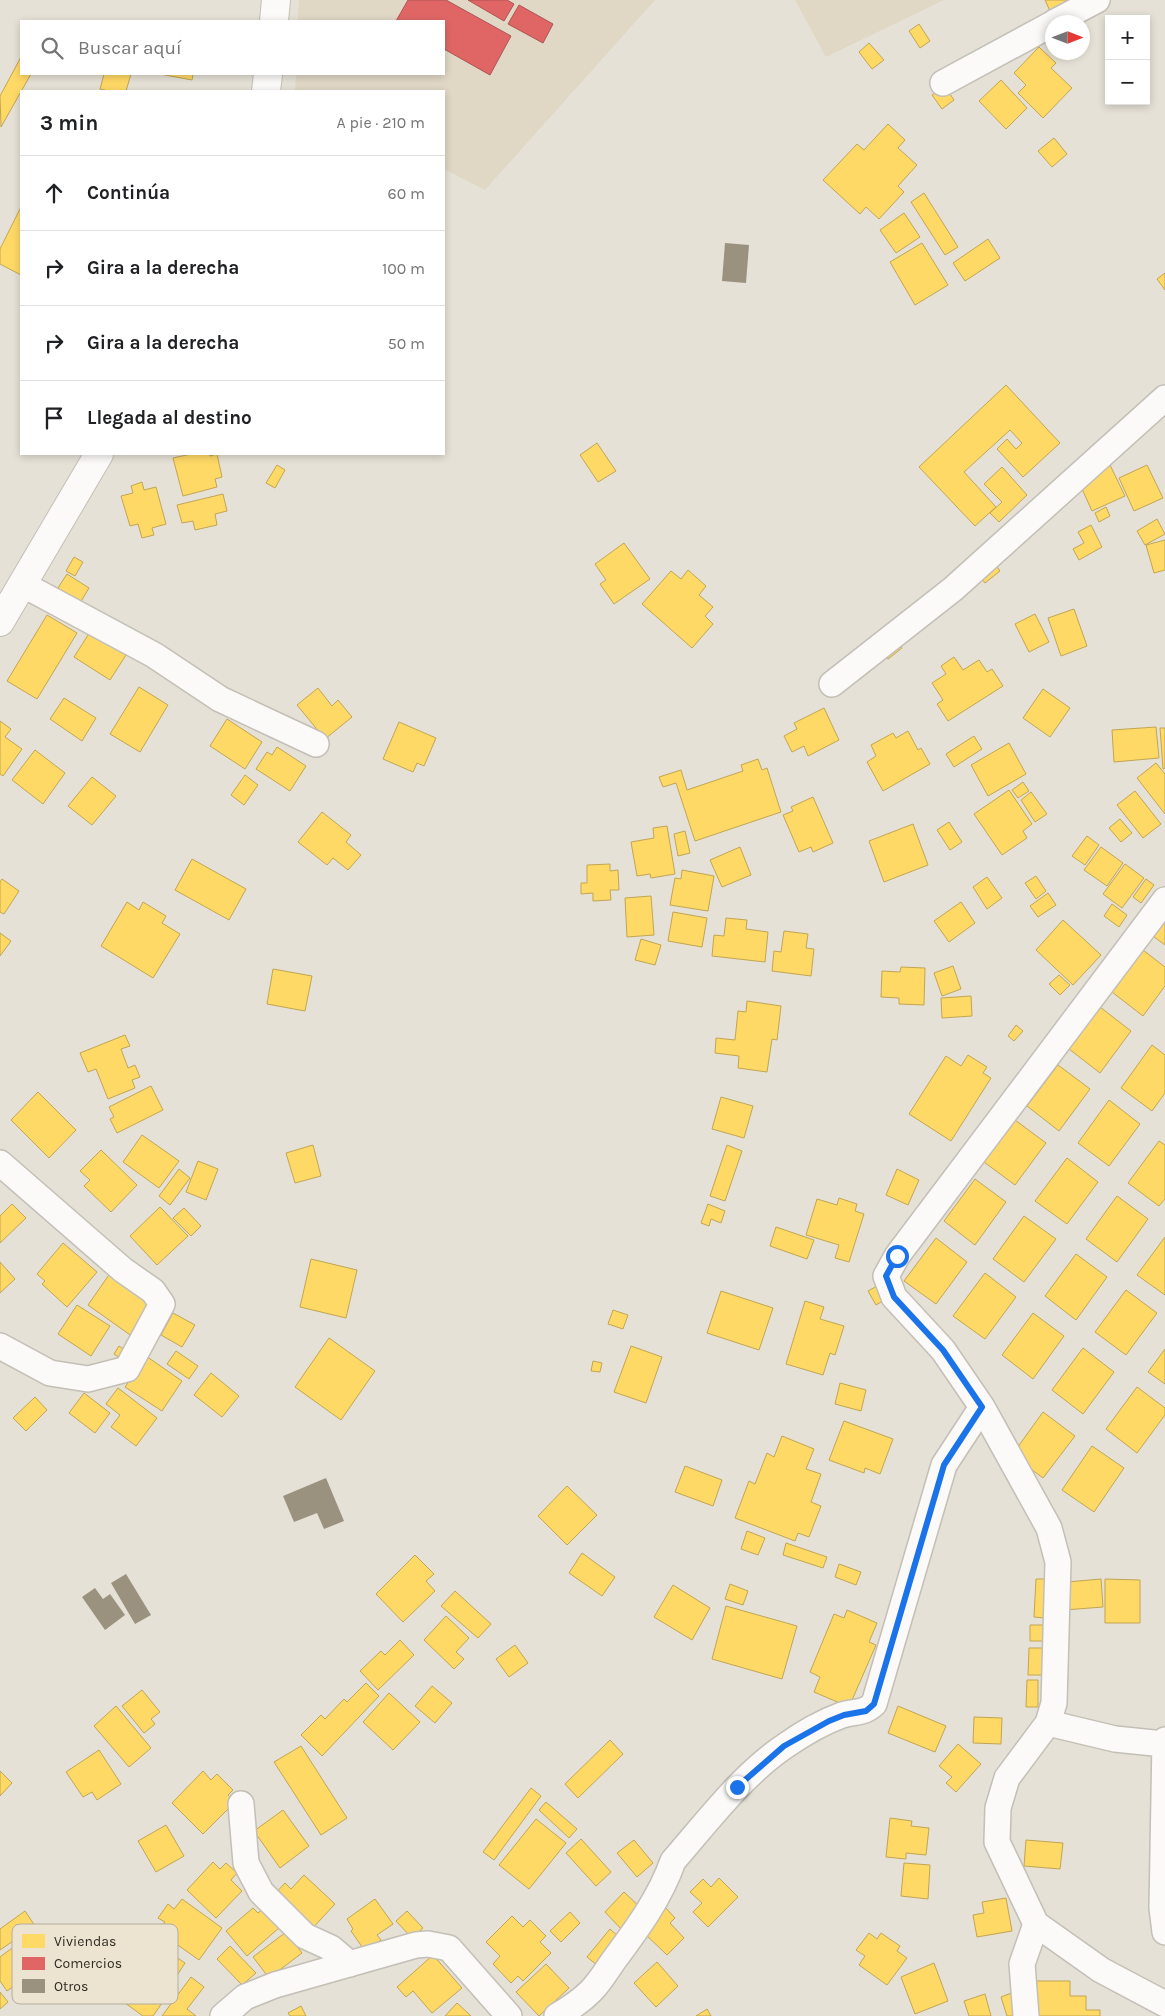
<!DOCTYPE html>
<html lang="es">
<meta charset="utf-8">
<style>
body{margin:0;font-family:Karla,sans-serif;background:#f6f6f6;color:#202124}
.controls{position:absolute;right:15px;top:15px;display:grid;overflow:hidden;border-radius:0px;box-shadow:0 2px 8px #0003}
.controls button{width:45px;height:45px;display:grid;place-items:center;padding:0;border:0;border-bottom:1px solid #e0e0e0;background:#fff;color:#202124;font:25px sans-serif}
.compass{position:absolute;left:1045px;top:15px;width:45px;height:45px;border-radius:50%;background:#fff;box-shadow:0 2px 8px #0003;rotate:90deg}
.stop{position:absolute;width:15px;height:15px;margin:-11px;border:4px solid #1a73e8;border-radius:50%;background:#fff}
.stop.end{background:#1a73e8;border-color:#fff;box-shadow:0 1px 5px #0008}
.list{margin:0;padding:0;list-style:none}
h2{display:flex;justify-content:space-between;align-items:center;height:65px;margin:0;padding:0 20px;font-size:21px}
h2 small{font-size:16px;font-weight:400;color:#757577}
.list li{display:grid;grid-template-columns:32px 1fr auto;gap:15px;align-items:center;box-sizing:border-box;height:75px;padding:0 20px;border-top:1px solid #e0e0e0}
.list b{display:block;font-size:19px;white-space:nowrap}
.list em{font-size:16px;font-style:normal;color:#757577}
.icon{flex:none;width:28px;height:28px;fill:none;stroke:currentColor;stroke-width:2;stroke-linecap:round;stroke-linejoin:round}
.map{position:relative;flex:none;width:1165px;height:2016px;overflow:hidden}
.search{position:absolute;background:#fff;box-shadow:0 2px 8px #0003;left:20px;top:20px;width:425px;height:55px;display:flex;align-items:center;gap:12px;box-sizing:border-box;padding:0 18px;border-radius:0px;color:#757577;font-size:19px}
.panel{position:absolute;background:#fff;box-shadow:0 2px 8px #0003;left:20px;top:90px;width:425px;height:365px;border-radius:0px}
.map>svg:first-child{display:block}
.built{fill:#e0d7c5}
.homes{fill:#ffd966;stroke:#c1a552}
.shops{fill:#e06666;stroke:#ab5452}
.building{fill:#9a917f}
.lines{fill:none;stroke-linecap:round;stroke-linejoin:round}
.minor-casing{stroke:#c3bfb6;stroke-width:28}
.secondary-casing{stroke:#c3bfb6;stroke-width:30}
.minor{stroke:#fbfaf9;stroke-width:25}
.secondary{stroke:#fbfaf9;stroke-width:28}
.route{stroke:#1a73e8;stroke-width:6}
.key{fill:#ece3d0;stroke:#b3ac9c;stroke-width:1}
.key-label{font-size:14px;fill:#2f2b24}
</style>
<div class="map">
<svg width="1165" height="2016" viewBox="0 0 1165 2016">
<rect width="100%" height="100%" fill="#e6e1d6"/>
<!-- built -->
<path class="built" d="M299,0H655L485,190L444,169V91H295L296,74H444V21H298Z
M795,0H944L826,57Z"/>
<!-- homes -->
<path class="homes" d="M1045,0H1072L1050,11Z
M919,24L930,41L920,48L909,31Z
M869,43L884,60L872,69L859,52Z
M1039,47L1056,63L1051,68L1072,88L1043,118L1018,93L1026,85L1014,73Z
M21,57V74H31L1,127L0,96Z
M104,74H131L126,91H108L100,89Z
M160,74H193L192,80Z
M1001,80L1027,108L1006,129L979,101Z
M945,87L954,100L942,109L932,95Z
M888,124L905,140L898,148L917,165L898,186L904,192L879,219L866,207L860,214L823,180L857,144L864,150Z
M1054,138L1067,154L1052,167L1038,151Z
M924,193L958,247L945,255L911,202Z
M21,207V275L0,264V249Z
M904,213L920,237L896,253L880,230Z
M988,239L1000,258L965,281L953,263Z
M922,243L948,285L915,305L890,262Z
M1165,273V290L1157,279Z
M1006,385L1060,443L1023,477L997,449L1007,439L1016,449L1022,443L1010,430L964,472L996,507L975,526L919,467Z
M597,443L616,471L598,482L580,455Z
M191,454H209L210,456L217,454L222,477L215,479L217,487L183,496L173,458Z
M277,465L285,470L275,488L266,483Z
M1110,465L1125,496L1092,511L1078,480Z
M1147,465L1163,498L1134,511L1119,478Z
M1002,467L1027,495L999,522L990,513L1002,502L984,484Z
M142,482L144,490L156,487L166,524L152,528L154,535L142,538L138,524L130,526L121,496L133,493L131,486Z
M223,494L227,511L215,514L217,525L195,530L193,521L182,523L177,505Z
M1106,507L1110,516L1099,522L1095,513Z
M1157,519L1165,534L1145,545L1137,531Z
M1091,525L1102,547L1079,560L1073,549L1084,543L1078,532Z
M1165,540V570L1154,573L1146,545Z
M624,543L650,579L614,604L600,584L606,580L595,564Z
M74,557L83,562L75,576L66,571Z
M992,560L1000,571L985,583L977,573Z
M688,570L706,586L699,595L713,607L705,616L713,624L692,648L642,604L671,571L681,579Z
M67,574L89,588L77,608L54,594Z
M1074,609L1087,646L1061,656L1048,618Z
M1035,614L1049,642L1029,652L1015,624Z
M47,615L77,633L37,699L7,681Z
M90,632L126,655L110,680L74,657Z
M894,639L902,648L888,659L880,650Z
M954,657L963,670L979,660L987,672L992,669L1003,686L948,721L937,704L943,700L932,683L946,674L941,666Z
M139,687L168,705L140,752L110,734Z
M318,688L332,706L338,700L352,717L325,739L297,705Z
M1043,689L1070,708L1050,737L1023,718Z
M64,698L96,718L82,741L50,719Z
M824,708L839,740L808,756L804,746L792,752L784,736L797,729L794,723Z
M227,719L262,742L245,769L210,746Z
M0,721L11,729L5,737L22,749L3,776L0,774Z
M399,722L436,738L424,766L417,763L413,772L383,759Z
M1156,727L1159,758L1114,762L1112,730Z
M1160,728H1165V768L1163,769Z
M908,731L918,750L921,748L930,764L883,791L867,762L876,756L871,745L893,733L896,738Z
M974,736L982,749L954,767L946,754Z
M1009,743L1026,774L988,796L971,765Z
M277,747L306,766L290,791L256,769L267,752L272,755Z
M35,750L65,773L43,804L12,780Z
M758,759L762,770L767,768L781,812L695,841L676,783L663,787L659,777L681,770L687,790L743,771L741,765Z
M1156,763L1165,774V814L1137,778Z
M245,775L258,785L244,805L231,795Z
M92,777L116,796L92,825L68,806Z
M1023,782L1029,791L1018,798L1012,790Z
M1009,790L1032,824L1023,831L1027,838L1002,855L974,814Z
M1135,791L1161,824L1143,838L1117,805Z
M1031,792L1047,814L1035,822L1021,800Z
M813,797L833,843L813,852L811,847L799,852L783,815L793,811L791,807Z
M322,812L351,835L346,842L361,855L348,870L333,858L327,865L298,842Z
M1120,819L1132,833L1121,842L1109,828Z
M949,822L962,842L950,850L937,830Z
M913,824L928,865L884,882L869,841Z
M667,826L675,874L651,878L650,874L637,876L631,842L654,838L653,828Z
M685,831L690,853L678,856L674,834Z
M1087,836L1099,845L1085,865L1072,856Z
M740,847L751,875L722,887L710,860Z
M1101,847L1123,863L1107,886L1084,870Z
M192,859L246,889L229,920L175,890Z
M610,864V871L618,870L619,890H610L611,900L593,901V893L581,894V883H587V865Z
M1125,864L1144,878L1122,908L1103,894Z
M682,870L714,876L708,911L670,905L675,878L681,879Z
M1036,876L1046,891L1036,899L1025,883Z
M987,877L1002,898L987,909L973,887Z
M2,879L19,891L4,914L0,912V882Z
M1146,879L1154,885L1141,903L1133,897Z
M1048,893L1056,905L1038,917L1030,906Z
M651,896L654,935L627,937L625,898Z
M127,902L139,910L143,902L166,916L162,923L180,934L153,978L101,946Z
M961,902L975,923L949,942L934,921Z
M1112,904L1127,915L1119,927L1104,916Z
M673,912L707,918L702,947L668,941Z
M726,918L747,920L746,929L768,932L765,962L712,956L714,935L724,936Z
M1165,919V945L1153,936Z
M1063,920L1101,955L1073,985L1036,950Z
M784,931L808,934L806,948L814,949L811,976L772,971L774,951L781,952Z
M0,933L11,941L0,956Z
M641,939L661,945L655,965L635,960Z
M1143,950L1165,967V986L1143,1016L1112,992Z
M953,966L961,989L942,996L934,973Z
M901,967L925,968L924,1005L899,1004V998L881,997L882,971L900,972Z
M273,969L312,976L305,1011L267,1004Z
M1059,975L1070,985L1060,995L1049,984Z
M971,996L972,1016L942,1018L941,998Z
M747,1001L781,1006L777,1040L772,1039L767,1072L738,1068L739,1056L715,1053L716,1038L735,1040L738,1011L746,1012Z
M1100,1007L1131,1031L1100,1073L1069,1049Z
M1016,1025L1023,1031L1014,1041L1008,1036Z
M125,1035L130,1046L121,1049L128,1068L135,1065L140,1077L132,1080L135,1088L108,1099L96,1069L88,1072L80,1053Z
M1152,1045L1165,1055V1093L1152,1111L1121,1088Z
M968,1055L987,1067L983,1073L991,1078L951,1141L909,1114L946,1056L961,1066Z
M1058,1065L1090,1089L1059,1131L1027,1106Z
M151,1086L163,1110L117,1133L110,1119L114,1117L109,1107Z
M38,1092L76,1130L49,1158L11,1120Z
M721,1097L753,1106L744,1138L712,1129Z
M1109,1100L1140,1124L1109,1166L1078,1143Z
M1015,1120L1046,1143L1015,1185L984,1162Z
M142,1135L179,1161L159,1188L123,1162Z
M1159,1141L1165,1145V1199L1159,1206L1128,1183Z
M313,1145L321,1176L295,1183L286,1153Z
M727,1145L742,1151L725,1201L710,1196Z
M101,1150L137,1185L111,1212L84,1186L90,1180L80,1171Z
M1067,1158L1098,1182L1067,1224L1035,1201Z
M198,1161L218,1169L206,1200L186,1192Z
M179,1169L190,1178L170,1205L159,1196Z
M897,1169L919,1180L908,1205L886,1195Z
M975,1179L1006,1202L975,1245L944,1221Z
M1117,1196L1148,1219L1117,1262L1086,1239Z
M839,1198L857,1204L855,1211L864,1214L849,1262L835,1258L839,1245L806,1235L817,1199L837,1205Z
M12,1204L26,1218L0,1243V1216Z
M708,1204L725,1211L721,1223L711,1219L709,1226L701,1223Z
M160,1207L188,1236L157,1265L130,1236Z
M184,1208L201,1226L191,1236L173,1218Z
M1024,1216L1056,1239L1024,1282L993,1259Z
M776,1227L814,1240L807,1259L770,1246Z
M1165,1237V1295L1137,1275Z
M936,1238L967,1262L936,1304L904,1281Z
M63,1243L97,1272L67,1307L42,1284L45,1281L37,1274Z
M1076,1254L1107,1277L1076,1320L1045,1296Z
M311,1259L357,1270L346,1318L300,1307Z
M0,1262L15,1279L0,1293Z
M111,1272L156,1303L133,1337L88,1305Z
M985,1273L1016,1297L985,1339L953,1316Z
M877,1286L886,1299L876,1305L868,1291Z
M1126,1290L1157,1313L1126,1355L1095,1332Z
M721,1291L773,1308L759,1350L707,1333Z
M805,1301L824,1307L820,1319L844,1326L835,1355L830,1353L823,1375L786,1364Z
M77,1305L110,1326L91,1356L58,1334Z
M613,1310L628,1315L623,1329L608,1324Z
M173,1313L195,1325L182,1347L161,1335Z
M1033,1313L1064,1336L1033,1379L1002,1355Z
M329,1338L375,1371L341,1420L295,1387Z
M119,1346L128,1352L123,1360L114,1354Z
M631,1346L662,1357L646,1403L614,1392Z
M1083,1348L1114,1372L1083,1414L1052,1390Z
M1165,1349V1384L1148,1372Z
M176,1351L198,1366L189,1379L167,1364Z
M146,1356L182,1381L162,1411L125,1387Z
M593,1361L602,1363L600,1372L591,1371Z
M211,1373L239,1396L222,1417L194,1395Z
M840,1383L866,1390L861,1411L835,1404Z
M1137,1387L1165,1408V1415L1137,1453L1106,1429Z
M118,1388L157,1418L136,1446L111,1427L120,1415L106,1404Z
M84,1393L110,1413L95,1433L69,1413Z
M35,1397L47,1410L26,1431L13,1418Z
M1043,1412L1075,1436L1043,1478L1012,1455Z
M844,1421L893,1439L880,1474L865,1468L864,1473L829,1460Z
M782,1436L814,1449L806,1469L821,1474L811,1502L821,1506L809,1537L798,1533L795,1541L735,1518L749,1481L755,1484L767,1453L774,1457Z
M1092,1446L1124,1468L1094,1512L1062,1490Z
M685,1466L722,1480L713,1506L675,1492Z
M567,1486L597,1515L567,1545L538,1516Z
M747,1531L765,1538L758,1555L741,1549Z
M786,1543L827,1557L823,1568L783,1555Z
M582,1553L615,1577L602,1596L569,1573Z
M415,1555L434,1574L426,1581L435,1591L403,1622L376,1594Z
M839,1564L861,1572L856,1585L835,1577Z
M1036,1579H1047L1045,1618L1034,1617Z
M1101,1579L1103,1607L1064,1610L1067,1582Z
M1105,1579L1140,1580V1623H1105Z
M730,1584L748,1591L743,1605L725,1599Z
M673,1585L710,1608L692,1640L654,1617Z
M455,1591L491,1624L478,1638L441,1606Z
M726,1606L797,1626L782,1679L712,1659Z
M847,1610L877,1623L869,1642L876,1645L849,1707L814,1692L820,1677L810,1672L834,1614L844,1618Z
M446,1616L469,1638L456,1652L464,1659L454,1669L424,1640Z
M1030,1625H1046V1641H1030Z
M400,1640L414,1655L378,1690L360,1671L381,1651L385,1655Z
M515,1645L528,1663L509,1677L496,1659Z
M1029,1648H1044L1043,1675H1028Z
M1027,1680H1038V1707H1026Z
M366,1683L379,1696L322,1756L301,1735L321,1715L325,1719L344,1699L347,1702Z
M432,1686L452,1703L435,1723L415,1706Z
M142,1690L160,1712L151,1719L155,1724L144,1733L122,1706Z
M389,1693L420,1722L393,1750L363,1722Z
M116,1706L151,1748L129,1767L94,1726Z
M898,1706L946,1726L935,1752L888,1733Z
M974,1717L1002,1718L1001,1744L973,1743Z
M610,1740L623,1754L578,1798L565,1784Z
M958,1744L981,1764L956,1792L946,1783L952,1777L939,1766Z
M301,1746L347,1818L321,1835L274,1762Z
M99,1750L121,1784L97,1800L92,1792L83,1797L66,1772Z
M0,1771L12,1783L0,1796Z
M203,1771L211,1780L217,1774L233,1790L228,1795L235,1802L203,1834L172,1803Z
M531,1788L541,1796L494,1860L483,1852Z
M546,1802L577,1829L569,1838L539,1810Z
M283,1810L309,1846L280,1868L254,1831Z
M890,1818L912,1821L911,1826L929,1828L926,1855L906,1853V1859L886,1857Z
M536,1819L566,1843L529,1889L499,1865Z
M166,1825L184,1856L156,1872L138,1841Z
M581,1839L611,1872L596,1886L566,1853Z
M634,1840L653,1863L637,1877L617,1853Z
M1026,1840L1063,1843L1060,1869L1024,1866Z
M213,1862L220,1869L226,1863L237,1873L231,1880L242,1891L216,1918L187,1890Z
M904,1863L930,1865L928,1899L901,1896Z
M304,1875L335,1904L309,1932L272,1897L285,1883L291,1889Z
M719,1878L738,1897L708,1927L693,1912L702,1903L690,1892L703,1879L711,1887Z
M624,1892L644,1911L624,1932L605,1912Z
M1006,1898L1012,1931L977,1937L973,1915L984,1913L982,1902Z
M182,1899L222,1928L199,1960L158,1931L165,1922L158,1918L168,1904L174,1909Z
M375,1899L393,1924L377,1935L381,1940L365,1951L351,1931L353,1929L347,1919Z
M665,1907L675,1918L670,1923L684,1938L667,1955L642,1931Z
M253,1908L258,1913L264,1908L280,1927L247,1956L226,1931Z
M25,1911L35,1926L0,1950V1929Z
M407,1911L423,1928L412,1938L396,1921Z
M570,1912L580,1923L561,1942L550,1931Z
M512,1916L523,1927L530,1920L546,1936L540,1942L551,1953L523,1981L518,1976L511,1983L493,1964L500,1956L486,1942Z
M610,1929L621,1939L598,1966L587,1957Z
M286,1932L302,1953L269,1978L253,1957Z
M869,1933L877,1939L881,1933L900,1946L897,1951L907,1958L887,1985L859,1965L865,1956L856,1950Z
M142,1934L185,1963L165,1994L122,1964Z
M19,1943L37,1969L7,1991L0,1981V1957Z
M230,1946L256,1973L242,1985L217,1959Z
M433,1955L462,1988L432,2013L413,1991L406,1997L397,1987Z
M657,1962L678,1986L656,2007L634,1983Z
M934,1963L948,2001L915,2014L901,1977Z
M546,1964L569,1988L539,2016L516,1992Z
M191,1977L204,1987L187,2009L196,2016H162Z
M1034,1981H1070V1996H1086V2010H1100V2016H1034Z
M139,1983L164,2000L153,2016H143L125,2003Z
M0,1992L8,2002L0,2009Z
M1014,1992L1022,2016H1007L1001,1997Z
M985,1994L991,2016H969L964,2001Z
M457,2003L471,2016H445Z
M301,2006L306,2016H290L288,2013Z
M707,2009L711,2016H696Z"/>
<!-- shops -->
<path class="shops" d="M408,0H446L511,36L490,75L444,49V21H396Z
M468,0H507L514,4L504,21Z
M519,5L553,24L543,43L508,24Z"/>
<!-- building -->
<path class="building" d="M725,243L749,245L746,283L722,281Z
M326,1478L344,1521L324,1529L317,1513L294,1522L283,1496Z
M126,1574L151,1615L135,1624L111,1583Z
M95,1588L103,1599L110,1594L125,1615L105,1630L82,1597Z"/>
<g class="lines">
<!-- minor casing -->
<g class="minor-casing">
<path id="minor" d="M1055,22L1097,0
M943,83L1052,24
M22,584L154,655L220,699L316,744
M832,684L953,589L1165,398
M1165,900L897,1256L886,1276L894,1297L943,1350L982,1407L1049,1528L1058,1562L1054,1703L1048,1723L1007,1778L998,1808L997,1842L1036,1924L1101,1970L1165,2004
M0,1163L123,1270L153,1291L162,1304L127,1369L88,1379L50,1373L0,1346
M1048,1723L1115,1739L1164,1744
M1165,1740L1162,1908L1165,1932
M241,1804L246,1863L261,1892L305,1936L331,1948L350,1964
M223,2016L245,1997L275,1985L416,1945L428,1944L449,1948L509,2016
M557,2016C569,2009 581,2001 591,1991C600,1982 607,1970 614,1960C637,1929 660,1898 673,1861C707,1822 742,1775 785,1746C802,1734 823,1722 842,1715C855,1711 863,1714 874,1704L944,1465L982,1407
M1026,2016L1022,1964L1036,1924"/>
</g>
<!-- secondary casing -->
<g class="secondary-casing">
<path id="secondary" d="M274,21L276,0
M266,91L268,74
M0,622L99,454"/>
</g>
<!-- minor -->
<use href="#minor" class="minor"/>
<!-- secondary -->
<use href="#secondary" class="secondary"/>
</g>
<g class="lines">
<!-- route -->
<path class="route" d="M737,1787L784,1746L829,1721L844,1715L866,1711L874,1704L944,1465L982,1407L943,1350L894,1297L886,1276L897,1256"/>
</g>
<!-- legend -->
<rect x="12" y="1924" width="166" height="80" rx="8" class="key"/>
<rect x="22" y="1934" width="23" height="14" fill="#ffd966"/>
<rect x="22" y="1957" width="23" height="13" fill="#e06666"/>
<rect x="22" y="1979" width="23" height="14" fill="#9a917f"/>
<g class="key-label">
<text x="54" y="1946">Viviendas</text>
<text x="54" y="1968">Comercios</text>
<text x="54" y="1991">Otros</text>
</g>
</svg>
<div class="controls">
<button>+</button>
<button>−</button>
</div>
<svg class="compass" viewBox="-18 -18 36 36"><path d="M0-13l5 13h-10z" fill="#e53935"/><path d="M0 13l5-13h-10z" fill="#757577"/></svg>
<div class="stop" style="left:897px;top:1256px"></div>
<div class="stop end" style="left:737px;top:1787px"></div>
<div class="search"><svg class="icon" aria-label="search" viewBox="0 0 24 24"><circle cx="10" cy="10" r="6"/><path d="M15 15l6 6"/></svg>Buscar aquí</div>
<section class="panel">
<h2>3 min<small>A pie · 210 m</small></h2>
<ul class="list">
<li><svg class="icon" aria-label="ahead" viewBox="0 0 24 24"><path d="M12 20V5M6 11l6-6 6 6"/></svg><div><b>Continúa</b></div><em>60 m</em></li>
<li><svg class="icon" aria-label="right" viewBox="0 0 24 24"><path d="M7 20v-9h11M14 6l5 5-5 5"/></svg><div><b>Gira a la derecha</b></div><em>100 m</em></li>
<li><svg class="icon" aria-label="right" viewBox="0 0 24 24"><path d="M7 20v-9h11M14 6l5 5-5 5"/></svg><div><b>Gira a la derecha</b></div><em>50 m</em></li>
<li><svg class="icon" aria-label="arrive" viewBox="0 0 24 24"><path d="M6 21V4h12l-3 4 3 4H6"/></svg><div><b>Llegada al destino</b></div></li>
</ul>
</section>
</div>
